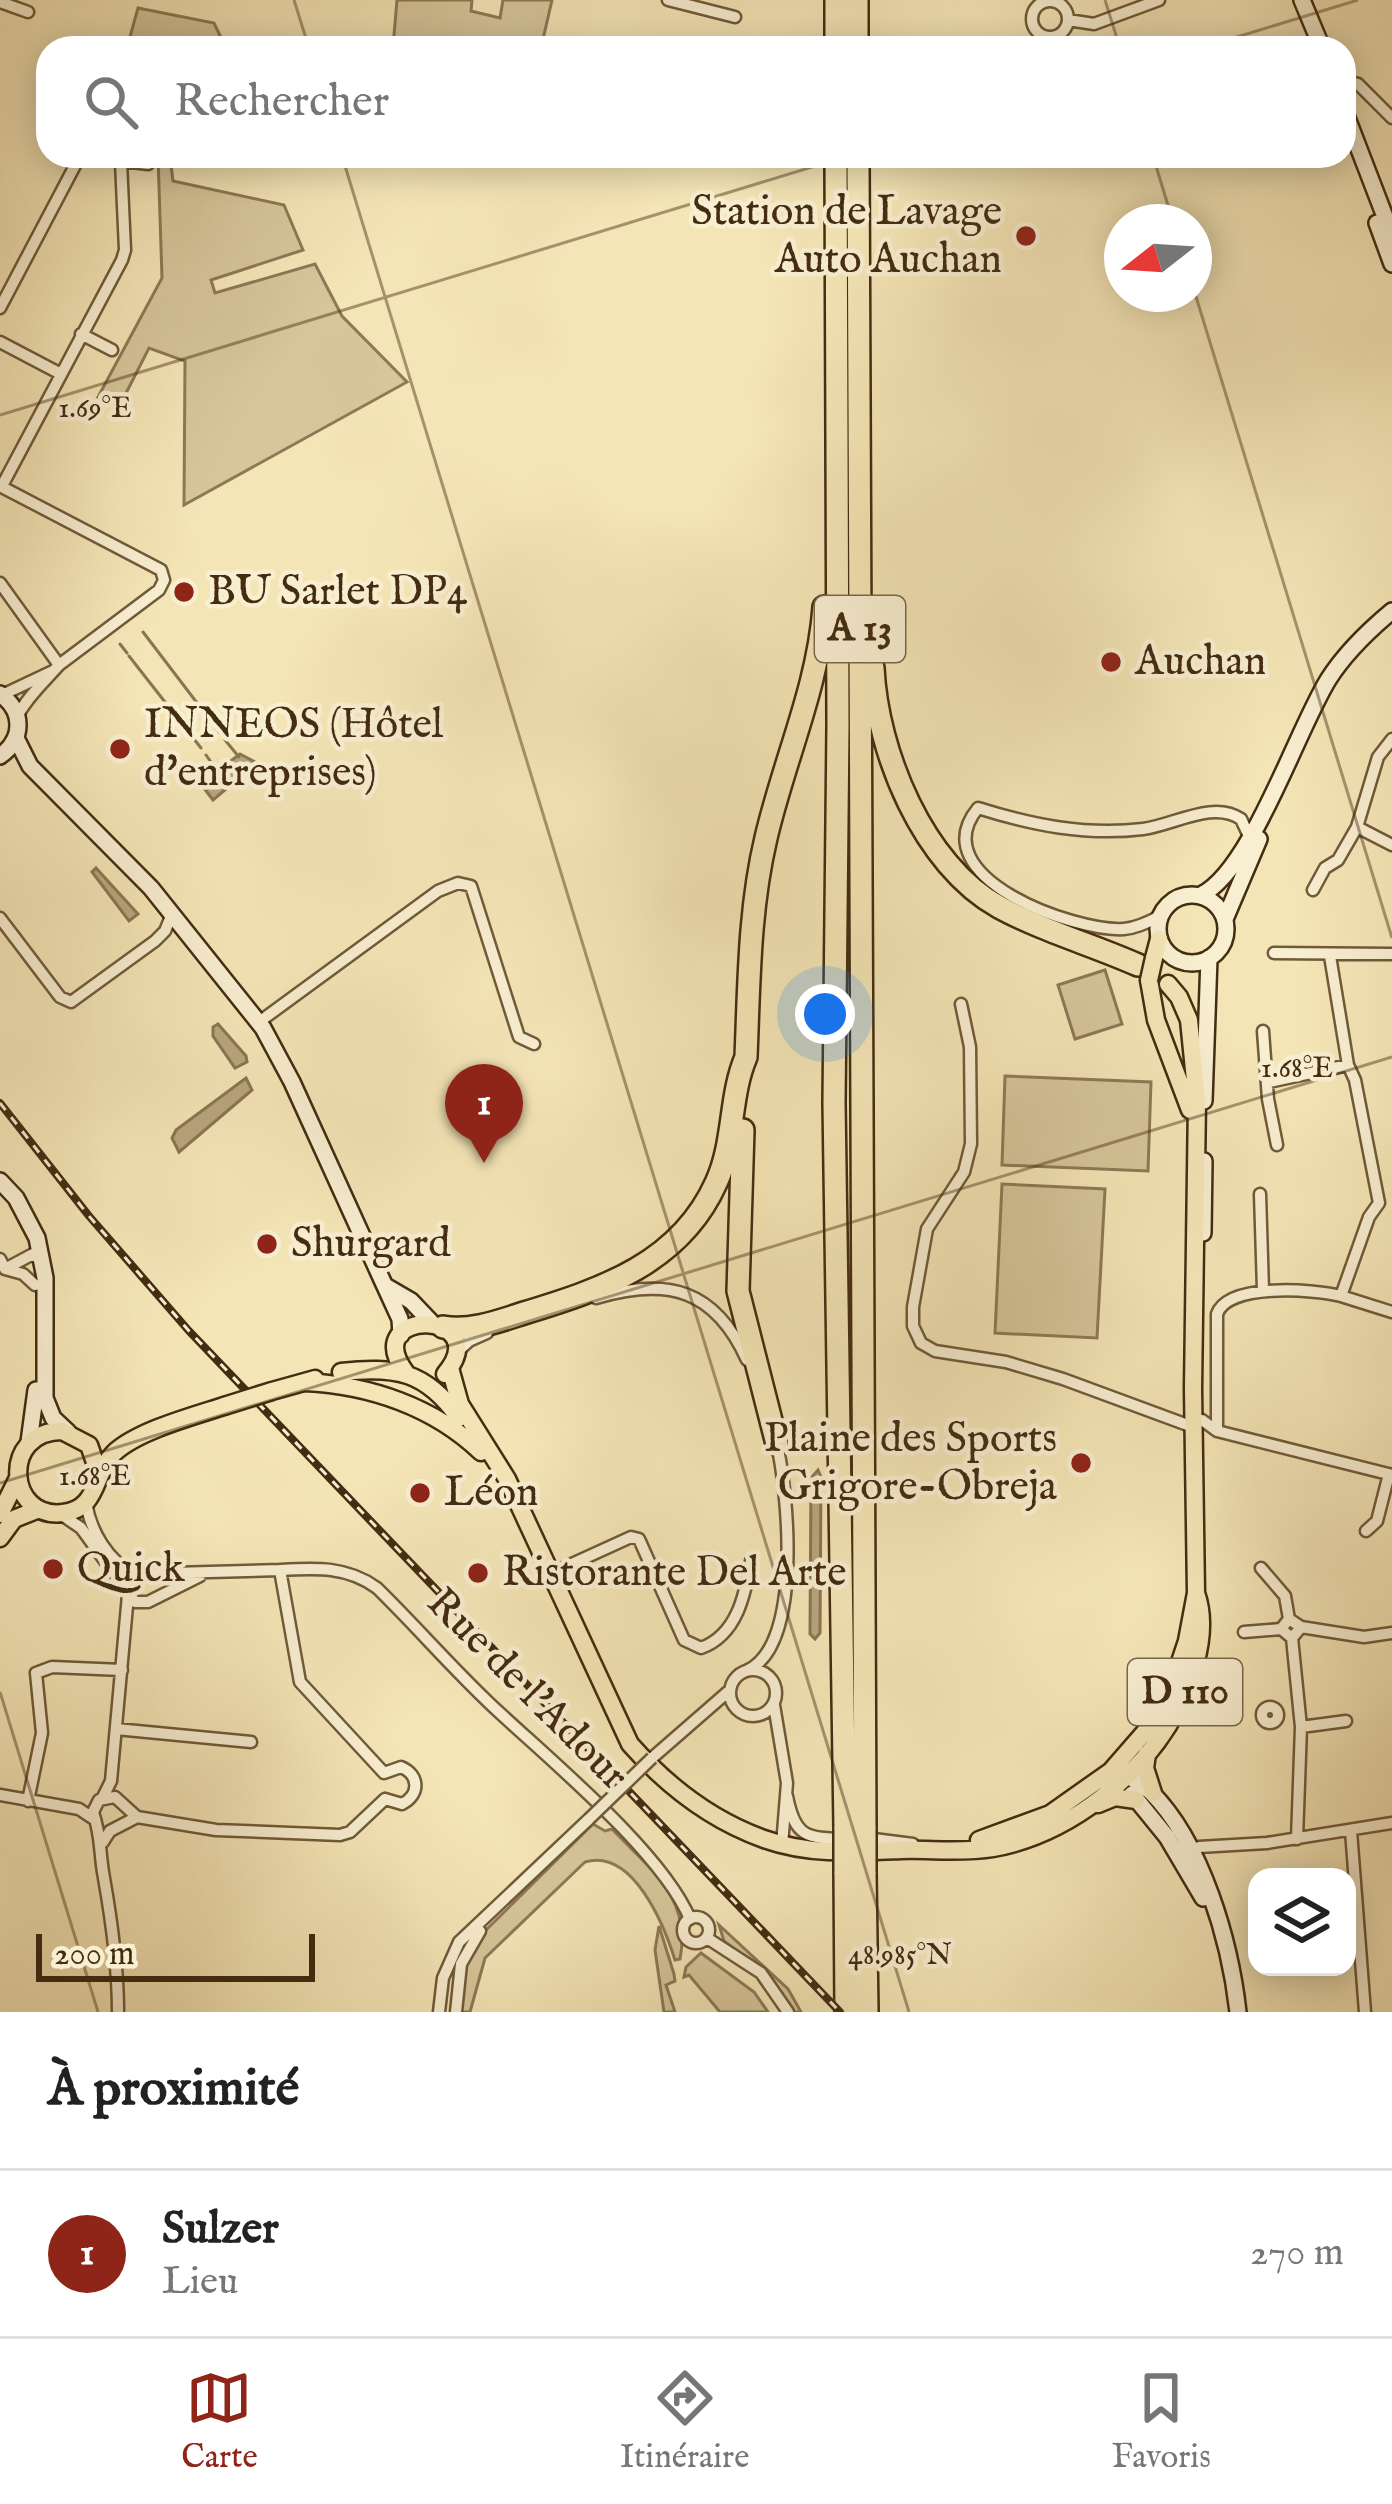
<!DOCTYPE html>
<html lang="fr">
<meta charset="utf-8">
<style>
body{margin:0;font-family:"IM FELL English",serif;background:#f2f2f2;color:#222}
.controls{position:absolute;right:36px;bottom:36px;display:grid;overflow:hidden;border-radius:24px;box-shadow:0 6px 30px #0003}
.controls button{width:108px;height:108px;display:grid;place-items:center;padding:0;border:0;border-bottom:3px solid #e0e0e0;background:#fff;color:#222;font:60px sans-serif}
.compass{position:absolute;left:1104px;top:204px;width:108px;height:108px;border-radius:50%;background:#fff;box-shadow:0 6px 30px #0003;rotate:253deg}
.scale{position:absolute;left:36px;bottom:30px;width:279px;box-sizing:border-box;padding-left:12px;border:6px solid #442c11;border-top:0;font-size:33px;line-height:42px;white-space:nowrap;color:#442c11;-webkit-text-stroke:9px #f8eed0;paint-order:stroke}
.you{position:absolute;left:825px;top:1014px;width:42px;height:42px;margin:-30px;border:9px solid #fff;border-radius:50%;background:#1a73e8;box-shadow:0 0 0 18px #1a73e833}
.badge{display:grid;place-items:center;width:78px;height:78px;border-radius:50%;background:#8f2418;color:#fff;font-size:39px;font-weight:700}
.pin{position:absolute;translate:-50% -99px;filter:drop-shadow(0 3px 6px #0008)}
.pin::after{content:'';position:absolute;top:63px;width:42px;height:36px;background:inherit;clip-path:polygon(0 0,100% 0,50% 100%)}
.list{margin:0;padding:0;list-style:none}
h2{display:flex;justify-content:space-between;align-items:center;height:156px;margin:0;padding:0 48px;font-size:51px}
h2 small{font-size:39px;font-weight:400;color:#767676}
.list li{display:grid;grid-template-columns:78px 1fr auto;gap:36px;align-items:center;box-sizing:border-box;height:168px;padding:0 48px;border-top:3px solid #e0e0e0}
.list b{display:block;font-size:45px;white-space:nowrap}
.list p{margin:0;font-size:39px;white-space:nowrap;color:#767676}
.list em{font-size:39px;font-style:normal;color:#767676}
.icon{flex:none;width:66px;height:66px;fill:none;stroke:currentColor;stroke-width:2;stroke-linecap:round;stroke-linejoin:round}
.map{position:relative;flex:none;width:1392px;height:2012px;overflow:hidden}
.search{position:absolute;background:#fff;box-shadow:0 6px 30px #0003;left:36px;right:36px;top:36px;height:132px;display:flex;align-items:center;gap:30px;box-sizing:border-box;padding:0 42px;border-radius:36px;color:#767676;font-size:45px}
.sheet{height:324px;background:#fff}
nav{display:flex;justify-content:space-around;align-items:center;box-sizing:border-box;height:168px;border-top:3px solid #e0e0e0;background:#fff;font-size:33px;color:#767676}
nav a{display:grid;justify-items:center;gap:6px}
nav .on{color:#8f2418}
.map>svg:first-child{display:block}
.green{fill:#d6c69a;stroke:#8d7956;stroke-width:3}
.water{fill:#b8a67e;stroke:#8a7552;stroke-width:3}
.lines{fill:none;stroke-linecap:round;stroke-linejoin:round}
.stream{stroke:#8a7552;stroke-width:3}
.street-casing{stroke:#705a3a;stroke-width:15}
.secondary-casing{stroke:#442c11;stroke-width:20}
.primary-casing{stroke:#442c11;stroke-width:21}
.highway-casing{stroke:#442c11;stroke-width:26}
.street{stroke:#f8eed0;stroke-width:10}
.secondary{stroke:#f8eed0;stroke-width:15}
.primary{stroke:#f4e5b6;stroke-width:16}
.highway{stroke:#f4e5b6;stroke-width:21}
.rail-casing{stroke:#442c11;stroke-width:8}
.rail{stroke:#f8eed0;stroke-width:3;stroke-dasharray:9;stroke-linecap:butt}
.street-bridge-casing{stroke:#705a3a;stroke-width:15;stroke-linecap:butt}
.primary-bridge-casing{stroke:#442c11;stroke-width:21;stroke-linecap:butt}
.highway-bridge-casing{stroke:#442c11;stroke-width:26;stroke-linecap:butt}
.street-bridge{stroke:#f8eed0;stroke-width:10}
.primary-bridge{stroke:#f4e5b6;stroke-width:16}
.highway-bridge{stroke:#f4e5b6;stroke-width:21}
.ticks{fill:none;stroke:#442c11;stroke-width:3;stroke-opacity:0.45}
.poi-dot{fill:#8f2418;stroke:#f8eed0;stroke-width:4.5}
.labels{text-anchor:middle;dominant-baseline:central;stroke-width:9;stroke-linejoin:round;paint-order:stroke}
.shield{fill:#f8eed0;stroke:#7a664a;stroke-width:3}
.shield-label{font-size:39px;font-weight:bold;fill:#442c11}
.poi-label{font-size:42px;fill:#442c11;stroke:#f8eed0;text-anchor:start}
.street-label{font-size:42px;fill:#442c11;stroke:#f8eed0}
.ticks-label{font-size:30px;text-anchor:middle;fill:#442c11;stroke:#f8eed0;stroke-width:9;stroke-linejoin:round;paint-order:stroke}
</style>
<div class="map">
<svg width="1392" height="2012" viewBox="0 0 1392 2012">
<rect width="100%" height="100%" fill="#f4e5b6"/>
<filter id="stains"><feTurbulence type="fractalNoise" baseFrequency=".00167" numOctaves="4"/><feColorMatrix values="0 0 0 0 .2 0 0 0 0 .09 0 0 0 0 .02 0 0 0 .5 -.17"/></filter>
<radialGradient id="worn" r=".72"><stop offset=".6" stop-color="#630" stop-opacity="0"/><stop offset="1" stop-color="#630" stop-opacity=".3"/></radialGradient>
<!-- green -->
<path class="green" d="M397,0H472L471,11L500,18L503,0H552L541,48H369L393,47Z
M138,8L214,23L226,48L128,44Z
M158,156H170L173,181L284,205L303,250L211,280L215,293L315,264L342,316L407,382L184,505L185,361L149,348L119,407L98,397L162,278Z
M1105,970L1122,1024L1075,1039L1058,985Z
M1005,1076L1151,1082L1148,1171L1002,1165Z
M1002,1184L1105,1189L1097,1338L995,1333Z
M593,1824L605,1831L612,1829C651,1870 692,1898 680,1959L675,1960C664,1925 633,1848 585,1862L485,1958L470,2012H459L465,1960L482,1934Z
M719,1925L788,1989L801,2012H793L767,1974L724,1941Z
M659,1926L674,1974L675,1981L666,1985L675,2012H664L655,1950Z
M701,1953L754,1992L768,2012H720L689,1975L684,1977L686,1967Z"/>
<!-- water -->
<path class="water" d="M240,754L257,763L213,800L197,779L215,765L220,769Z
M96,868L138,914L129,921L92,872Z
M218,1024L246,1056L247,1062L235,1068L213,1036V1027Z
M246,1078L252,1090L179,1152L172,1138L176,1130Z
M818,1470L821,1477L820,1633L815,1639L810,1634L811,1478Z"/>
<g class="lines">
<!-- stream -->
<path class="stream" d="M143,632L220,733
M120,644L127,653
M129,656L201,748
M225,740L239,757
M206,755L213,765"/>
<!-- street casing -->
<g class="street-casing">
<path id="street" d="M668,0L735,17
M1032 19a18 18 0 1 1 36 0a18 18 0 1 1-36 0Z
M0,2L28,12
M1068,20L1094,24L1159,0
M1344,80L1358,84L1392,118
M82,156L148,164
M0,308L80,156
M81,334L112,350
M0,342L59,373
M0,486L161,570L164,580L159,590L59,665
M2,486L122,260L125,250L121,162
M0,583L59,665C45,681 28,696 18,715
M2,695L53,671
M1392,739L1378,757L1357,827L1392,845
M1313,890L1325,868L1338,860L1357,827
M1160,916C1149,922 1137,928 1124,929C1074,932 921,877 978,808C1032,825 1086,836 1143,829C1174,825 1213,800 1241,819L1249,836
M0,918L60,997L71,1002L155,941L165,931L172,914
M1274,953L1392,954
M961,1004L970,1047L971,1144L964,1172L927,1229L913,1307V1326L921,1343L935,1351L1006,1362L1063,1379L1193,1427
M259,1022L438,891L458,883L471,886L519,1037L534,1044
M1263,1031L1268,1099L1277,1145
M1269,1082L1348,1065
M1260,1194L1263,1290
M0,1259L5,1269L23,1274L35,1285
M5,1269L33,1254L43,1262
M1341,1296L1392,1312
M596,1298C668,1277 715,1289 747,1360
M455,1354L469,1341L487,1333
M1193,1420H1202L1217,1431L1392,1475
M1217,1431V1314C1228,1283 1312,1289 1341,1296L1369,1217L1379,1203L1355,1080L1348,1065L1330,956
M86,1502C90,1530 108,1562 135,1574L280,1570L300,1682L384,1773
M59,1513L81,1528L135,1602H148L200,1576
M1366,1531L1377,1521L1389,1474
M1261,1568L1285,1596L1289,1619
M280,1570C316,1568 347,1566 377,1588C419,1629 458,1675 501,1714C555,1764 663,1854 690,1919
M552,1573L631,1537L639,1539L684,1640L701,1648C737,1635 745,1595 751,1561
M1301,1627L1364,1637L1392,1633
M1244,1632L1281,1629L1292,1638L1301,1627L1289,1619L1281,1629
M1292,1638L1301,1727L1297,1839
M730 1693a23 23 0 1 1 46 0a23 23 0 1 1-46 0Z
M746,1671C804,1647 788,1490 776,1440
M774,1705L787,1783L782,1845
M1262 1715a8 8 0 1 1 16 0a8 8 0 1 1-16 0Z
M1301,1727L1346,1721
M116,1729L251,1742
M652,1758L730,1690
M384,1773L401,1767C420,1775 420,1795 402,1804L385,1799
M0,1795L79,1809L94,1819
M787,1796C795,1839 808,1838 848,1839
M103,1797L111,1781L128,1595
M28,1801L42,1733L36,1673L52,1667L122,1670
M1351,1831L1365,2012
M866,1838L913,1844
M103,1842L110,1831L137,1817
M1188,1852L1199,1847L1267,1843L1392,1823
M683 1930a13 13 0 1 1 26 0a13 13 0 1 1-26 0Z
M707,1938L761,1973L788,2012
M118,2012C118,1966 112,1923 104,1878C99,1852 102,1839 93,1812L99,1800L115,1797L137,1817L216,1830L340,1835L350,1832L385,1799
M439,2012L443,1978L459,1942L589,1819
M456,2012L461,1964L480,1931"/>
</g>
<!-- secondary casing -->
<g class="secondary-casing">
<path id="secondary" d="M1302,0L1322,48
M1344,110L1392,235
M1377,223L1392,264
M0,694C24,711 24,739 0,756
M16,738L30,766L151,888L263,1028L292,1082L383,1282L400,1319L401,1335
M1158 929a34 34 0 1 1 68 0a34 34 0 1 1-68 0Z
M1201,895C1251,871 1297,730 1328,680C1345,653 1368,631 1392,611
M1225,919L1259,839
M1204,1101L1209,958
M0,1181L16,1198L37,1238L45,1278V1398L53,1418L68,1432
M1203,1233L1204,1161
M387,1287L411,1301L431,1322
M29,1442L36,1390
M1120,1769C1129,1778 1141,1783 1151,1792C1202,1843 1230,1941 1238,2012
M1132,1794L1167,1837L1203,1898"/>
</g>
<!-- primary casing -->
<g class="primary-casing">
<path id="primary" d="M1154,958L1159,939
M1149,980L1156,1020L1190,1110
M450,1368L460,1404L507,1479L630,1744C667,1786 711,1820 764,1839C808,1855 854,1852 901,1850C930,1849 963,1853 993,1848C1068,1835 1144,1775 1178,1708C1195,1673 1209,1630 1196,1593
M341,1372C395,1366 426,1371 459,1418
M406,1373C356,1306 498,1310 445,1374
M305,1382C370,1385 434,1407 481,1452
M272,1391L315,1379
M99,1474L89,1445L62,1431C0,1431 7,1520 63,1513C99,1509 93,1473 114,1453C137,1431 193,1416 224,1406
M0,1514L17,1480
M0,1538L14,1519L39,1509
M1147,1754L1145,1768L1153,1793
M1098,1804L1115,1797L1136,1800
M979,1840L1050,1814L1111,1771L1151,1725L1172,1686L1187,1641L1196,1593L1193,1389L1197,1100L1189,1020L1179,997L1168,984"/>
</g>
<!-- highway casing -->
<g class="highway-casing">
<path id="highway" d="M836,0V48
M857,0V48
M836,156L838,725L834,1103L845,1829
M858,156L865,1829
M873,668C877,752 923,865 999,907C1043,931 1093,945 1138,965
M743,1130L738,1291L777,1444
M443,1327C470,1332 499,1321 524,1313C603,1289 680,1263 716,1183C735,1142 729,1097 746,1057C749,984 749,909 766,838C784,760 818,688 824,607
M845,1872L846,2012
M865,1872L867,2012"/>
</g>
<!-- street -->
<use href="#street" class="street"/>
<!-- secondary -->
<use href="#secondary" class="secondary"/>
<!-- primary -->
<use href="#primary" class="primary"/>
<!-- highway -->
<use href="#highway" class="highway"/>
<!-- rail casing -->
<g class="rail-casing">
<path id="rail" d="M0,1103L89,1216L189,1331L840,2012"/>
</g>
<!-- rail -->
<use href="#rail" class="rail"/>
<!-- street-bridge casing -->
<g class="street-bridge-casing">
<path id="street-bridge" d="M589,1819L652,1758"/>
</g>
<!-- primary-bridge casing -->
<g class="primary-bridge-casing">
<path id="primary-bridge" d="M1149,980L1154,958
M224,1406L272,1391"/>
</g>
<!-- highway-bridge casing -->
<g class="highway-bridge-casing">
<path id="highway-bridge" d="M845,1829V1872
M865,1829V1872"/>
</g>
<!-- street-bridge -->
<use href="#street-bridge" class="street-bridge"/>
<!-- primary-bridge -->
<use href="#primary-bridge" class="primary-bridge"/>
<!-- highway-bridge -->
<use href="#highway-bridge" class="highway-bridge"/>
</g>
<!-- ticks -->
<path class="ticks" d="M294,0L309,48M1105,0L1120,48M1201,48L1358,0M342,156L909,2012M1153,156L1173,222M1194,290L1392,938M0,415L848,156M0,1483L1392,1057M0,1692L98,2012"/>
<!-- markers -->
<g class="poi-dot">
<circle cx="1026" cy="236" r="12"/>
<circle cx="184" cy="592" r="12"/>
<circle cx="1111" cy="662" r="12"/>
<circle cx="120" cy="749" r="12"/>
<circle cx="267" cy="1244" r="12"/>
<circle cx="1081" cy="1463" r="12"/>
<circle cx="420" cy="1493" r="12"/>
<circle cx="53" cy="1569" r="12"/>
<circle cx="478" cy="1573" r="12"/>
</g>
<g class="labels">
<!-- shield labels -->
<g class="shield">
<rect x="815" y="596" width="90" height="66" rx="9"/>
<rect x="1128" y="1659" width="114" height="66" rx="9"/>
</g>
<g class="shield-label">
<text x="860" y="629">A 13</text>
<text x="1185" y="1692">D 110</text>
</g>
<!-- poi labels -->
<g class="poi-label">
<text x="1002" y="212" text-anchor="end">Station de Lavage<tspan x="1002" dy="48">Auto Auchan</tspan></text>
<text x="208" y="592">BU Sarlet DP4</text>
<text x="1135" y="662">Auchan</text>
<text x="144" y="725">INNEOS (Hôtel<tspan x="144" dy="48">d'entreprises)</tspan></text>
<text x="291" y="1244">Shurgard</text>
<text x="1057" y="1439" text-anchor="end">Plaine des Sports<tspan x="1057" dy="48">Grigore-Obreja</tspan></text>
<text x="444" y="1493">Léon</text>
<text x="77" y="1569">Quick</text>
<text x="502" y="1573">Ristorante Del Arte</text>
</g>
<!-- street labels -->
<g class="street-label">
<text transform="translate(527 1690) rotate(45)">Rue de l'Adour</text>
</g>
</g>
<g class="ticks-label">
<text x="95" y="417">1.69°E</text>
<text x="1297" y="1077">1.68°E</text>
<text x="95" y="1485">1.68°E</text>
<text x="900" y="1964">48.985°N</text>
</g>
<rect width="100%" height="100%" filter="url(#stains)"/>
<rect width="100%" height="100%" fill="url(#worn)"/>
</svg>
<div class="controls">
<button><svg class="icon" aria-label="layers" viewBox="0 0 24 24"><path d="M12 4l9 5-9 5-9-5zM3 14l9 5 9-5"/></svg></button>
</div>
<svg class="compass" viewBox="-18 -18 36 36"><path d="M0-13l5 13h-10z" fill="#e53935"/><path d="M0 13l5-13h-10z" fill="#767676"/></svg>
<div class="scale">200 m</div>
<div class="you"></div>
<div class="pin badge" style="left:484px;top:1163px">1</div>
<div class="search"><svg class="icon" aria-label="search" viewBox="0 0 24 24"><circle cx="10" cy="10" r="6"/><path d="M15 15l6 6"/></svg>Rechercher</div>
</div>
<section class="sheet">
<h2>À proximité<small></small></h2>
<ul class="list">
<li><span class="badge">1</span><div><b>Sulzer</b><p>Lieu</p></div><em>270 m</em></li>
</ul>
</section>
<nav>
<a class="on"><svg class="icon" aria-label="map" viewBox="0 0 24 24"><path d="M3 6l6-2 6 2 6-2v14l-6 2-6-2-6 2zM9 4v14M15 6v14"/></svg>Carte</a>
<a><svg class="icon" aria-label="directions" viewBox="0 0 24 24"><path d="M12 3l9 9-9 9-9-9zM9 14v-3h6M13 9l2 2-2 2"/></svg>Itinéraire</a>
<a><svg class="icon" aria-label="saved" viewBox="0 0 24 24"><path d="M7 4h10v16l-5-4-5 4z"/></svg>Favoris</a>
</nav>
